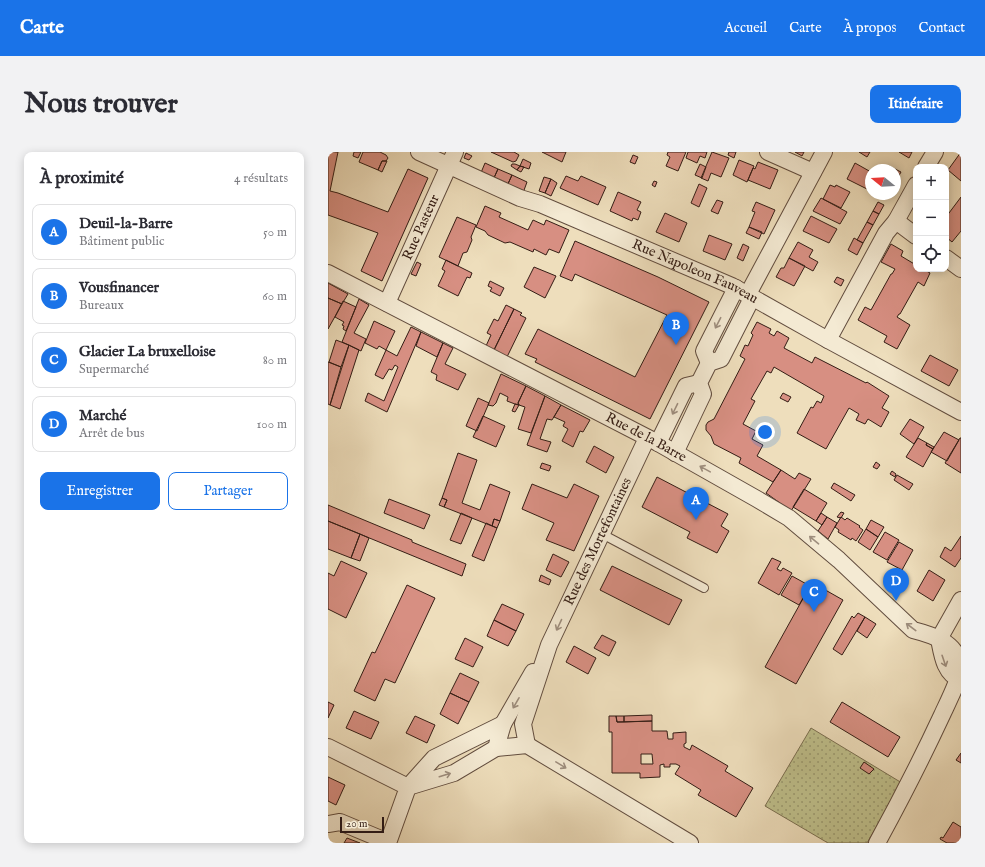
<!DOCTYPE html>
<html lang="fr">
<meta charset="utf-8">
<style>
body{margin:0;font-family:"IM FELL English",serif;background:#f2f2f3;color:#2b2b33}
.controls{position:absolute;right:12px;top:12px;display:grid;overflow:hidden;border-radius:8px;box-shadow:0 2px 10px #0003}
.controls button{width:36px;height:36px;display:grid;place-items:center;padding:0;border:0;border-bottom:1px solid #e1e1e2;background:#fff;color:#2b2b33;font:20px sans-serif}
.compass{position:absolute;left:537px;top:12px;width:36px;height:36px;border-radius:50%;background:#fff;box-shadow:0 2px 10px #0003;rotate:288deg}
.scale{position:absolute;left:12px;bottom:10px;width:44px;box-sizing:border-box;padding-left:4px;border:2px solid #341d15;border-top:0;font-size:11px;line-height:14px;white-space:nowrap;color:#341d15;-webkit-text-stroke:3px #f4ead3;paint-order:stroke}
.you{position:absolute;left:437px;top:280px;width:14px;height:14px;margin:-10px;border:3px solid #fff;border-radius:50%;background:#1a73e8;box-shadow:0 0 0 6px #1a73e833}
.badge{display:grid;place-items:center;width:26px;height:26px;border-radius:50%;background:#1a73e8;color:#fff;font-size:13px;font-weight:700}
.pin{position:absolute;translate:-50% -33px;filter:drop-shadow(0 1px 2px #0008)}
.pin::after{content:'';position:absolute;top:21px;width:14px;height:12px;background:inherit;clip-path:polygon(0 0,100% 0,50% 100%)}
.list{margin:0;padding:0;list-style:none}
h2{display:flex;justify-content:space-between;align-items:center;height:52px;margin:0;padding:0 16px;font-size:17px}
h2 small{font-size:13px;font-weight:400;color:#7c7c81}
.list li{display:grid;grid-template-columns:26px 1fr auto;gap:12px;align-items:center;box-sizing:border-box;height:56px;margin:0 8px 8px;padding:0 8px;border:1px solid #e1e1e2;border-radius:8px}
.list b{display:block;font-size:15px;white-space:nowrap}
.list p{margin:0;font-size:13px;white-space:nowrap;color:#7c7c81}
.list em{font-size:13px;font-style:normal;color:#7c7c81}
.actions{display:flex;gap:8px;padding:12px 16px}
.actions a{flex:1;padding:9px 0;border:1px solid #1a73e8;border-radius:8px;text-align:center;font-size:14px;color:#1a73e8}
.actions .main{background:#1a73e8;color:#fff}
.icon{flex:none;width:22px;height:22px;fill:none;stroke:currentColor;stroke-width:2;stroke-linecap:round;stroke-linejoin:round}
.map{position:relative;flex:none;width:633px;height:691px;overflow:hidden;border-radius:8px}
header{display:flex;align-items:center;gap:24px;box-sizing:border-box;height:56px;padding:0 20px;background:#1a73e8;color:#fff}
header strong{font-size:19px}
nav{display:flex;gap:22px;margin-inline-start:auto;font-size:14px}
.intro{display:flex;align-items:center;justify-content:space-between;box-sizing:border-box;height:96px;padding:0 24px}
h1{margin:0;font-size:28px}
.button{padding:10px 18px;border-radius:8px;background:#1a73e8;color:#fff;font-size:14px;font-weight:700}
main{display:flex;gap:24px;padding:0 24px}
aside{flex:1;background:#fff;border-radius:8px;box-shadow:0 2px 10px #0003}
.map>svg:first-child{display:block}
.grass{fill:url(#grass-dots);stroke:#7a6e50}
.building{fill:#d78f82;stroke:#341d15;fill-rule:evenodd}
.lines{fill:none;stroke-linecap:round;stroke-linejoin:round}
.lane-casing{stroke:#624d3f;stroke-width:10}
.street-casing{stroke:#624d3f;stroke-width:18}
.lane{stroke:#f4ead3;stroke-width:8}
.street{stroke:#f4ead3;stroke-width:16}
.oneway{stroke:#9e8e7e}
.labels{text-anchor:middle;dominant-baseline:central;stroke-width:3.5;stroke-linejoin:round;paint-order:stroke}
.street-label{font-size:14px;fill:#341d15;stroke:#f4ead3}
</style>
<header>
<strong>Carte</strong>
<nav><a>Accueil</a><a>Carte</a><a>À propos</a><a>Contact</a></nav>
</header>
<div class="intro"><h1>Nous trouver</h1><a class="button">Itinéraire</a></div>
<main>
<aside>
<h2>À proximité<small>4 résultats</small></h2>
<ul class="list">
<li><span class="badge">A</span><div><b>Deuil-la-Barre</b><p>Bâtiment public</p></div><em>50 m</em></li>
<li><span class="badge">B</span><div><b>Vousfinancer</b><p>Bureaux</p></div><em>60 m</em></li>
<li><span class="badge">C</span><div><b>Glacier La bruxelloise</b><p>Supermarché</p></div><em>80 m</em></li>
<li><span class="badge">D</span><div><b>Marché</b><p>Arrêt de bus</p></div><em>100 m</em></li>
</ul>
<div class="actions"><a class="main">Enregistrer</a><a>Partager</a></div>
</aside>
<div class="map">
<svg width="633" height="691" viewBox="0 0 633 691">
<defs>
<pattern id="grass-dots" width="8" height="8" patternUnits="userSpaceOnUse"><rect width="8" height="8" fill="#bfc08c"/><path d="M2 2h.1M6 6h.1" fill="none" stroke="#9c9b71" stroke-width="1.8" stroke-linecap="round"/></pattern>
</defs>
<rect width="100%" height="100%" fill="#eedebc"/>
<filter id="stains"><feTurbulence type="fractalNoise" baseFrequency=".005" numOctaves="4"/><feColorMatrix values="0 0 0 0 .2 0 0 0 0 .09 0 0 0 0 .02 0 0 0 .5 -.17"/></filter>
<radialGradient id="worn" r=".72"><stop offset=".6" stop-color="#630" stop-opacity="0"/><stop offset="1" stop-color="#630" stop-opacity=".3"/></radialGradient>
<!-- grass -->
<path class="grass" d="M483,576L574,631L539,691H500L437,654Z"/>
<!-- building -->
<path class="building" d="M0,0H10L2,39L10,41L60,60L80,17L100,26L54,129L33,119L50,81L0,63Z
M26,0H33L30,6L25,4Z
M35,0H52L58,3L60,6L58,9H54L50,18L31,10Z
M163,0H186L191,3L188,9L185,10Z
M214,0H238L234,10Z
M340,0H358L350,19L338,14L342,5L339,3Z
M360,0H379L377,6L372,4L369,11L358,6Z
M384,0L401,6L393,25L383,21L380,29L373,26Z
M401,0H408L406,6L400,3Z
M467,0H476L474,4Z
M531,0H542L539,5Z
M571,0H584L581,6Z
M633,0V29L620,18Z
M138,1L144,4L141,8L136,6Z
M305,3L310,5L307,12L302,10Z
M195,7L203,11L201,17L192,14Z
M411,8L426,14L419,30L405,23Z
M54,9H59L54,20L50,18Z
M430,10L450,18L442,37L420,28L425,16L427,17Z
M157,11L170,17L165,28L152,23Z
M527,11L543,20V29L539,37L519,27Z
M184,12H187L192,14L189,18L183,14Z
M372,12L378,15L374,26L367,23Z
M192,14L196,15L193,20L189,18Z
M561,14L573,20L569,27L567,26V18H559Z
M170,17L184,23L179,34L165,28Z
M184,23L199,30L195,41L179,34Z
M238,24L250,29L253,24L278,35L270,53L232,36Z
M216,25L223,27L217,41L211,39Z
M223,27L229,31L223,44L217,41Z
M326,29L329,30L327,35L324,33Z
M371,32L379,36L371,55L363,51Z
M502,33L507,35L508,33L522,40L513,56L495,47Z
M290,40L313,50L309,58L313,60L310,68L305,66L304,69L282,59Z
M633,45V79L624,90L618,85V65Z
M493,46L519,60L512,72L485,59Z
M389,48L395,50L390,62L383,59Z
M428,50L447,58L436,82L421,75L427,60L424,59Z
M550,50L556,53L551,62L545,59Z
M157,54L173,61L171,65L200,78L205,68L216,73L218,68L241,78L231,101L221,97L218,103L206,97L205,100L182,90L177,91L160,83L157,79L148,75Z
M545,59L551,62L545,73L539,70Z
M337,61L359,71L351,90L328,80Z
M483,64L509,77L501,91L475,79Z
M129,65L148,73L143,85L144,88L139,100L135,101L130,114L111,105Z
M539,70L545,73L535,91L529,88Z
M421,75L434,80L431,87L418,81Z
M381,83L404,92L397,108L375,99Z
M526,86L535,91L529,103L520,98Z
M247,89L330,125L381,150L322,267L207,210L209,207L197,202L210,177L307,225L339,163L247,122L244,129L232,124Z
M470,90L485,98L481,105L490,110L485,119L461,106Z
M415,92L421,95L415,109L409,106Z
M563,92L575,99L573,104L588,113V117H595L602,121L596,134L590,130L572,162H571L569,165L582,173L569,197L556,190L559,184L530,168L537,155L543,158L563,122H564L567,117L553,110Z
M461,106L477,114L466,134L448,125L453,116H456Z
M118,108L144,121L142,126L139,125L130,144L110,134L117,119L114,117Z
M89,110L93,112L88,124L83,122Z
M206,115L228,124L217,146L196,135Z
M509,125L516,128L513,134L506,130Z
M162,129L176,136L172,144L162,139L164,136L160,134Z
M0,131L20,142L14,152L0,146Z
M0,146L14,152L0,177Z
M31,147L41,153L26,181L38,187L33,199L14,190Z
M15,149L28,155L18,179L15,177L16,174L14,173L16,170L7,165Z
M178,153L186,157L166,198L158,194L163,183L159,181L166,167L170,169Z
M186,157L194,161L192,163L198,166L179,205L166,198Z
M46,169L67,179L58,198L51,194L49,197L37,191Z
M429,170L443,177L441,181L446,184L449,179L461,186L456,196L484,211L487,205L538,231L539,230L561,244L554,256L561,260L553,275L540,267L537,272L528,268L531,262L521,256L498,297L469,281L483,255L485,256L489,249L493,251L496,244L446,215L443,221L439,219L423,247L427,249L415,272L428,279L424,287L435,293L429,304L453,318L445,330L411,311L413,306L386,292L383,284L378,278V273L380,270L386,267L417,207L412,204L417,193L420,194L425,183L423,181Z
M83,175L93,180L59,260L37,249L40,241L56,249L70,215L67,213L64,218L61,217L55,227L47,223L58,198L69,204Z
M93,180L115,191L109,205L88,194Z
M8,188L21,193L13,215L1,210Z
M115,191L125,196L117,212L138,222L130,238L108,228L109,223L103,220Z
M21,193L31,198L12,257L2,253Z
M602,203L630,218L621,234L593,219Z
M0,210L13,215L2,253L0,252Z
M173,222L198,234L190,251L191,253L187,252L179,249L180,245L172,241L168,251L165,254L160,253Z
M198,234L217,244L203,281L190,277L197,255L191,253L190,251Z
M455,241L463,245L460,250L452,246Z
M217,244L233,253L224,268L219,267L212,287L223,290L219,300L199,293Z
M150,246L161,251L149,279L138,274Z
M187,252L191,253L187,260L184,259Z
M233,253L262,268L255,280L252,279L245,295L234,289L240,277L235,274L237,270L226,265Z
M155,264L177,274L168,295L145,285Z
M582,267L596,275L586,292L572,282Z
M616,280L631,288L619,309L603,300Z
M590,286L599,291L598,293L605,297L595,315L578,305Z
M632,286H633V321L617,311Z
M599,291L606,295L605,297L598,293Z
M266,294L286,305L278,321L258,310Z
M130,301L149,308L134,351L152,358L162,332L182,340L172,369L166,367L164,374L116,355L119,348L114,346Z
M548,310L552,313L549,317L545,315Z
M214,311L223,314L221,319L212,316Z
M453,318L467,327L471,321L483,327L463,359L438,341Z
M564,319L568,322L567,325L562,322Z
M569,323L585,332L581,338L566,328Z
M329,325L400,362L393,374L401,379L389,401L359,386L362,380L314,355Z
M506,331L527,343L523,349L503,336Z
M204,332L239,346L246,332L271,344L246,399L218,388L226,371L194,357Z
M476,337L499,351L488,369L465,355Z
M114,346L119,348L116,355L111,353Z
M61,347L102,363L96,377L56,361Z
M0,353L84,388V390L138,412L134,424L0,369Z
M513,360L516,361L513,366L509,365Z
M133,361L144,366L133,392L122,388Z
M493,361L499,365L494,373L488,369Z
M499,365L509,371L500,387L490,379Z
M513,365L517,368L519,366L532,374L531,375L535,378L528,389L524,386L523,388L510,380L511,378L507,375Z
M166,367L172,369L169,376L164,374Z
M543,368L556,375L550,385L538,377Z
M0,369L32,382L23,406L0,397Z
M158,371L169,376L156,409L144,404Z
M538,377L550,385L542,398L530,390Z
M557,380L571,388L559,408L545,400Z
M32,382L41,386L32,409L23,406Z
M633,384V406L627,415L612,405L617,395L623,399Z
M571,390L585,398L574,418L559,410Z
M225,402L241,410L233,425L218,418Z
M444,406L453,410L449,417L453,419L455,416L464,421L451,443L430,431Z
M13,409L39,421L18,466L0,457V421L6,424Z
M284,414L354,448L341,473L272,438Z
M601,418L617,428L605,449L589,439Z
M213,423L223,428L221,433L211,429Z
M464,424L482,434L471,453L453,443Z
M485,431L515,448L468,532L437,515L482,434Z
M79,433L107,446L67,531L57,527L47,549L26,539L44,500L47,501Z
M174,452L196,462L188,479L166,468Z
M530,461L537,465L514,503L505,497L524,464L526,466Z
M537,465L548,472L539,486L529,479Z
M166,468L188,479L180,494L159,484Z
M274,483L288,490L281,504L266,496Z
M137,486L155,495L145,515L127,507Z
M246,494L268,506L260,522L238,510Z
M132,521L151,530L141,550L122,541Z
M122,541L141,550L130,572L112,562Z
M0,550L6,553L0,566Z
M514,550L572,585L560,605L502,570Z
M26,559L51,570L43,587L18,576Z
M324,563V569L296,570V564Z
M87,564L107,573L99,591L78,581Z
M281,564H288L289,570L324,569V579H339L340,587H345V581L358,580V591L356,592V595L362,598L364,593L400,614L397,619L425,636L408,665L370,643L373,638L347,622L352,614L348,612H342V615H336V612L332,613V625L312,626V621H284V580H281ZM313,602H324L325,612H313Z
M288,564H296V570H289Z
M633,601V611L628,608Z
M536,610L546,617L541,622L532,616Z
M0,625L17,633L8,653L0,649Z
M625,670L633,675V691H619L612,687L613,685L615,686Z
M19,686L32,691H16Z"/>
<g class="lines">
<!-- lane casing -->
<g class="lane-casing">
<path id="lane" d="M274,382L376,436"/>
</g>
<!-- street casing -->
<g class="street-casing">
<g id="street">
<path id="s1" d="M91,0L192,46L212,52L404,134L500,188L633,260"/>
<path d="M440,0L485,20"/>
<path d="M598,15L607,0"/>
<path d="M568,69L588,33"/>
<path d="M618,106L633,117"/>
<path id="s2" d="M0,121L330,291L429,347L461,366L511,408L585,478C605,483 630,491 632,515C633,525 619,552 614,563C594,606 572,649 549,691"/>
<path d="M420,142L496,0"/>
<path id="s3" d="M59,151L127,0"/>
<path d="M500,188L558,81L568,69L588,84"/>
<path d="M381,211L376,199L408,136"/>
<path d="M330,291L358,234L371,231"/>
<path d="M347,301L375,242L371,231L381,211L393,207L424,146"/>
<path d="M633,448L611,487C614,502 616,522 633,528"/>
<path d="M175,572L205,520"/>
<path id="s4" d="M199,593L195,572L221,493L319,286"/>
<path d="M0,595L80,635L126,621L168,596L175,572L106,606L80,635L60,691"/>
<path d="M168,596L199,593L362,691"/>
<path d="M0,672L12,670L60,690"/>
</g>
</g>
<!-- lane -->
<use href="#lane" class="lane"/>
<!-- street -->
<use href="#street" class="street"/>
</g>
<!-- one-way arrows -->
<defs><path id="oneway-shaft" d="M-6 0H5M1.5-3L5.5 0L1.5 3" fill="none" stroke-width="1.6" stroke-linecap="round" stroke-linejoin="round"/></defs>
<g class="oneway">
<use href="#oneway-shaft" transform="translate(390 171) rotate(117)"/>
<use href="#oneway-shaft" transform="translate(347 257) rotate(116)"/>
<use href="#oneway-shaft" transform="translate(377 317) rotate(-151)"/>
<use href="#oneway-shaft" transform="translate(486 388) rotate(-140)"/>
<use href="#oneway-shaft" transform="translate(231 473) rotate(115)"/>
<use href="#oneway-shaft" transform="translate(583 475) rotate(-143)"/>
<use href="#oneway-shaft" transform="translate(616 509) rotate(71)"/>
<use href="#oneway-shaft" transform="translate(188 551) rotate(120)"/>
<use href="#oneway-shaft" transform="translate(233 613) rotate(31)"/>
<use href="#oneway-shaft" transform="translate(117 623) rotate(-17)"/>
</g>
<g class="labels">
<!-- street labels -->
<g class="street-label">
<text stroke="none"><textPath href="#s3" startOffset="83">Rue Pasteur</textPath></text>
<text stroke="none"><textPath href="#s1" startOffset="301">Rue Napoleon Fauveau</textPath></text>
<text stroke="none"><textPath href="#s2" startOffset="358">Rue de la Barre</textPath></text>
<text stroke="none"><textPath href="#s4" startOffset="219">Rue des Mortefontaines</textPath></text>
</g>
</g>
<rect width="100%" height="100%" filter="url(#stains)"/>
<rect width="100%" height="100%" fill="url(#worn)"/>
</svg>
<div class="controls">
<button>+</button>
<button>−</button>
<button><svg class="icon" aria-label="locate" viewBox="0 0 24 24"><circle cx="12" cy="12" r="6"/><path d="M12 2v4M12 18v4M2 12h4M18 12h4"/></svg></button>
</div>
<svg class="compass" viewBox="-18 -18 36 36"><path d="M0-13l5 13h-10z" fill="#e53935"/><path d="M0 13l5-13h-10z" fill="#7c7c81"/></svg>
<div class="scale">20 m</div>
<div class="you"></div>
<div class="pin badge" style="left:368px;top:368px">A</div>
<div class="pin badge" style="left:348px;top:193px">B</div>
<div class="pin badge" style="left:486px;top:460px">C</div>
<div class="pin badge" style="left:568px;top:449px">D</div>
</div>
</main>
